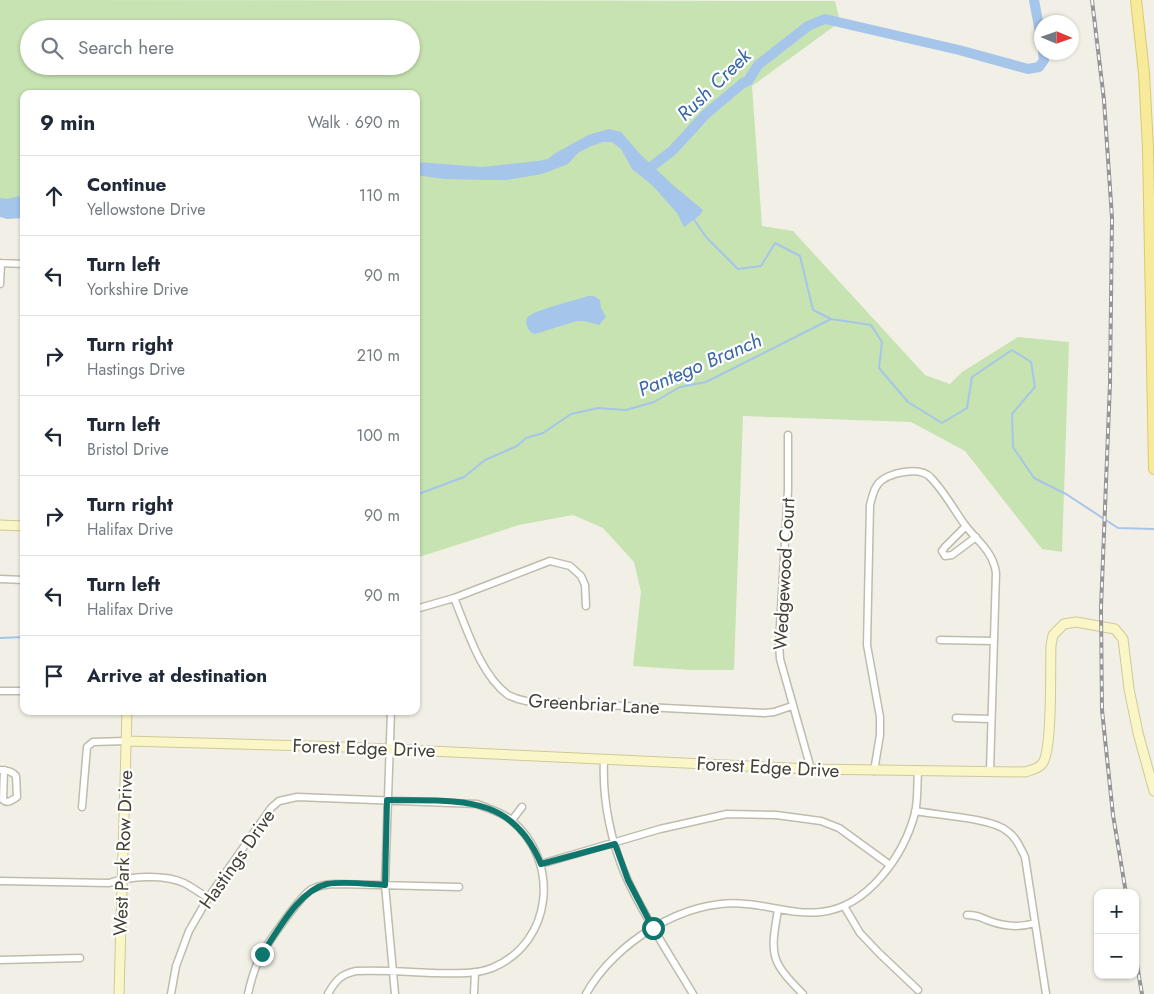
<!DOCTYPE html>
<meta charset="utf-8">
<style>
body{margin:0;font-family:Jost,sans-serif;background:#f2f2f3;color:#1f2937}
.controls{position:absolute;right:15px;bottom:15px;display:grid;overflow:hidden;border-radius:10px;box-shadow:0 1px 4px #0004}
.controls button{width:45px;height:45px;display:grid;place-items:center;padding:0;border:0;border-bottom:1px solid #e0e1e3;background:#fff;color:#1f2937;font:25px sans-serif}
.compass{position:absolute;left:1034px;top:15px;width:45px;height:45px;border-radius:50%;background:#fff;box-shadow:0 1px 4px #0004;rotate:92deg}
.stop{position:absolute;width:15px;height:15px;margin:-11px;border:4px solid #0f766e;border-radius:50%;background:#fff}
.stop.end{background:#0f766e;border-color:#fff;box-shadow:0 1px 5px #0008}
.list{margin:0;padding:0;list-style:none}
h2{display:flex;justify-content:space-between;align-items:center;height:65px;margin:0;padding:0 20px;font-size:21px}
h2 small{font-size:16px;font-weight:400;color:#747a83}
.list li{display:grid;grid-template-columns:32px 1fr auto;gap:15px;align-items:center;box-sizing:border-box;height:80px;padding:0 20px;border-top:1px solid #e0e1e3}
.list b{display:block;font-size:19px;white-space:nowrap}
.list p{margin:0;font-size:16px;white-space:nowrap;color:#747a83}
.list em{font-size:16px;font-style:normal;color:#747a83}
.icon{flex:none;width:28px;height:28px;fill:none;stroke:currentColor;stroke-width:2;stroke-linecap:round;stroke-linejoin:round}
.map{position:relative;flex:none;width:1154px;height:994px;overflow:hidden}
.search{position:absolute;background:#fff;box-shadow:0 1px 4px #0004;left:20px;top:20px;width:400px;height:55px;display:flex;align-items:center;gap:12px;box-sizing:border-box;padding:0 18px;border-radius:28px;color:#747a83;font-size:19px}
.panel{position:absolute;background:#fff;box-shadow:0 1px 4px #0004;left:20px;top:90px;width:400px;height:625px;border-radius:10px}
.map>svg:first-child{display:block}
.green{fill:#c6e3b1;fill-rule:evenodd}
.water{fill:#a6c5eb}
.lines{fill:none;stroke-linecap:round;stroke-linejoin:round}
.stream{stroke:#a6c5eb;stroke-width:2}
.river{stroke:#a6c5eb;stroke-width:10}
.street-casing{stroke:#bfbcac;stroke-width:9}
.secondary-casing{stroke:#cfc898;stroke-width:11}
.primary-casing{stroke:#dbca6b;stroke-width:12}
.street{stroke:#fff;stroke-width:6}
.secondary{stroke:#fbf6c7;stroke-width:9}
.primary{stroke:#f7ea9a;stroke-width:10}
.rail-casing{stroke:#959595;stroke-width:4}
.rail{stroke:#fff;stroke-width:2;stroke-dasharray:5.5;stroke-linecap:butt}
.route{stroke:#0f766e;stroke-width:6}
.labels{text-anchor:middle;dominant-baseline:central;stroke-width:4.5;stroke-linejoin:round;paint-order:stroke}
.street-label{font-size:19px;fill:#444136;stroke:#fff}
.water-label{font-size:20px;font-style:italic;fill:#3767a8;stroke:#fff}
</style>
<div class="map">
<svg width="1154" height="994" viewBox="0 0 1154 994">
<rect width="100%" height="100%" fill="#f2f0e6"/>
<!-- green -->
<path class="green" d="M0,0L835,1L840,22L752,86L762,226L793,231L925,375L950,384L962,372L1018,337L1069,342L1062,552L1042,549L965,451L911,422L743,416L734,670H691L633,666L641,592L634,562L603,528L573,515L519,525L416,558V94H24V216L0,217ZM29,29H411V66H29Z"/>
<!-- water -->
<path class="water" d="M609,129L621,132L641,155L673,185L703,210L700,215L684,227L677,213L653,186L632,169L621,149L612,142H603L589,147L578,153L568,164L542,174L506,180H490L444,179L416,175V162L482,167L538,161L548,159L554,154L588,135Z
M24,195V218L7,219L0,217V198L7,199Z
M588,296H594L600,300L601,308L606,317L599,325L584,321H577L535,334C531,333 529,331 527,326C526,324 526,320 527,318C532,310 578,300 588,296Z"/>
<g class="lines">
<!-- stream -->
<path class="stream" d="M693,218L706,237L738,269L761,266L775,243L800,256L813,310L831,319L871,325L882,342L879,368L908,402L942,423L967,408L972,377L1012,350L1031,362L1035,387L1012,414L1013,447L1034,478L1066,494L1118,528L1154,529
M416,495L464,477L485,460L517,446L526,438L543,433L571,414L598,408L626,410L654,402L680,387L706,382L831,319
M0,638L24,637"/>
<!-- river -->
<path class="river" d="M1034,0L1042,43
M642,166L647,170L672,151L706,114L743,83L748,81L758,65L808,26L825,19L959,50L1028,69L1039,67L1044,60L1043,52"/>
<!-- street casing -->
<g class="street-casing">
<path id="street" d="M0,263L24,264
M0,284L1,263
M788,435V490L779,643L780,659L811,769
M966,526L945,547L942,551L945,556L952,555L976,537
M0,579L24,580
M454,598C467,629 480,674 508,695C514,698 520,700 526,701L764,713L774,712L792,706
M416,609L454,598L550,561L570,566L581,576L585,585L586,606
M940,640L993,641
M0,691H24
M391,711L385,885L395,994
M956,718L991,719
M604,759C602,800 611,844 628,881C646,920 671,957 693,994
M0,770C6,770 12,771 16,776L17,797C12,800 8,804 3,800L4,770
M874,771L880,735V717L867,645L870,505C872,498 873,490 878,484C887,472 921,466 931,478C944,491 954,510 965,525C977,541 993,551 996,573L990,771
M82,807L87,747L93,742L126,741
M915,811C936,815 992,818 1007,831C1016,837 1020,847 1025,857L1046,994
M512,820L522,807
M541,864L660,829L727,814L776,815L821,821L839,828L890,865
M0,881L109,883C129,876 165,874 184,883C192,887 200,893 208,898
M844,906L860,933L879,953L918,990
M778,910C770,955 770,961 803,994
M967,915C976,915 980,917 987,920C1002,926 1019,928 1035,923
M0,960L80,958
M171,994L176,966L189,931L208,898L271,808L279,801L297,797L477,804C489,809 502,812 511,820C561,861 553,943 492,968C474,975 455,973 435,973C409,972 382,970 356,971C341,974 335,981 328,994
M248,994C251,980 255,966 262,954C269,941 301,895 312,889C320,885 329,884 338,884L459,887
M474,994L475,972
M586,994C614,943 686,897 746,904C772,906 795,915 821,912C868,907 904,855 915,813C918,800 917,785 918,771"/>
</g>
<!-- secondary casing -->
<g class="secondary-casing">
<path id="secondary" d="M0,525L24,526
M126,741L345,747L811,769L1025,772C1031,770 1038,769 1042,764C1053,752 1050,666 1051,645L1053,635L1064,624L1076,622L1115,629L1123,639L1129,689L1138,733L1154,791
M119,994L127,711"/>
</g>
<!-- primary casing -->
<g class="primary-casing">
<path id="primary" d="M1136,0L1144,73L1148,148L1154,469"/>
</g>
<!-- street -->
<use href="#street" class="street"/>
<!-- secondary -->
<use href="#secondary" class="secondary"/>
<!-- primary -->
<use href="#primary" class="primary"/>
<!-- rail casing -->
<g class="rail-casing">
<path id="rail" d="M1092,0L1104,100L1112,218L1110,383L1101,608L1102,710L1113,815L1126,893
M1135,953L1142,994"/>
</g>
<!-- rail -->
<use href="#rail" class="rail"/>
</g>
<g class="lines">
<!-- route -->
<path class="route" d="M262,954C278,931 299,890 327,884C345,881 366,884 385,885L387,800C454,802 511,791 541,864L615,844L628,880L653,928"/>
</g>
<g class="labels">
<!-- street labels -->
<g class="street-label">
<text transform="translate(784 574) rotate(-87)">Wedgewood Court</text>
<text transform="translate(594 704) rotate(3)">Greenbriar Lane</text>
<text transform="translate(364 748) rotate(2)">Forest Edge Drive</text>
<text transform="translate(768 767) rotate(3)">Forest Edge Drive</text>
<text transform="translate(123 853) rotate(-88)">West Park Row Drive</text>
<text transform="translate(237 859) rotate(-55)">Hastings Drive</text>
</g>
<!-- water labels -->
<g class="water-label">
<text transform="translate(714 85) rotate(-44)">Rush Creek</text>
<text transform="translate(700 365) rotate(-23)">Pantego Branch</text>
</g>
</g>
</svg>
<div class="controls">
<button>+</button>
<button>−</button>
</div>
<svg class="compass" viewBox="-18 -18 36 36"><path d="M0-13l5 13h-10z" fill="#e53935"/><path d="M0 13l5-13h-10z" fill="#747a83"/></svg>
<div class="stop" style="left:653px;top:928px"></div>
<div class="stop end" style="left:262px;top:954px"></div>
<div class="search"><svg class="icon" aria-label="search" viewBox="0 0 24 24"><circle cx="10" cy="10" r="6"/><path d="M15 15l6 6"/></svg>Search here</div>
<section class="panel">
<h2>9 min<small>Walk · 690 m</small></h2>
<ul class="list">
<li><svg class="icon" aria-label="ahead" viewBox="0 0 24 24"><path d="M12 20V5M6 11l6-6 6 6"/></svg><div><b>Continue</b><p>Yellowstone Drive</p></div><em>110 m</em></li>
<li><svg class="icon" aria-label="left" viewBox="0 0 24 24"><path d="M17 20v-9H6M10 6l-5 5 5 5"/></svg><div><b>Turn left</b><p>Yorkshire Drive</p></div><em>90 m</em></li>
<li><svg class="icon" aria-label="right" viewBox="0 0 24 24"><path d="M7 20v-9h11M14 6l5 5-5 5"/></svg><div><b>Turn right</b><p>Hastings Drive</p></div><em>210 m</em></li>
<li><svg class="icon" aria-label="left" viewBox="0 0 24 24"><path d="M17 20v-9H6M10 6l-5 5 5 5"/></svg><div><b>Turn left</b><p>Bristol Drive</p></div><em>100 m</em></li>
<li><svg class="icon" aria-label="right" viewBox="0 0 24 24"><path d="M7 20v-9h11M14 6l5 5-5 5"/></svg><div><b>Turn right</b><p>Halifax Drive</p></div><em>90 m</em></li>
<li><svg class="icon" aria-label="left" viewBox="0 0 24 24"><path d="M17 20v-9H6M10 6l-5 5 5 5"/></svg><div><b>Turn left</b><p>Halifax Drive</p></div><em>90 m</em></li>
<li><svg class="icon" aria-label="arrive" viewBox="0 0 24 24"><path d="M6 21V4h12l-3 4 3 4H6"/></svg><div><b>Arrive at destination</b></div></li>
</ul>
</section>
</div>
